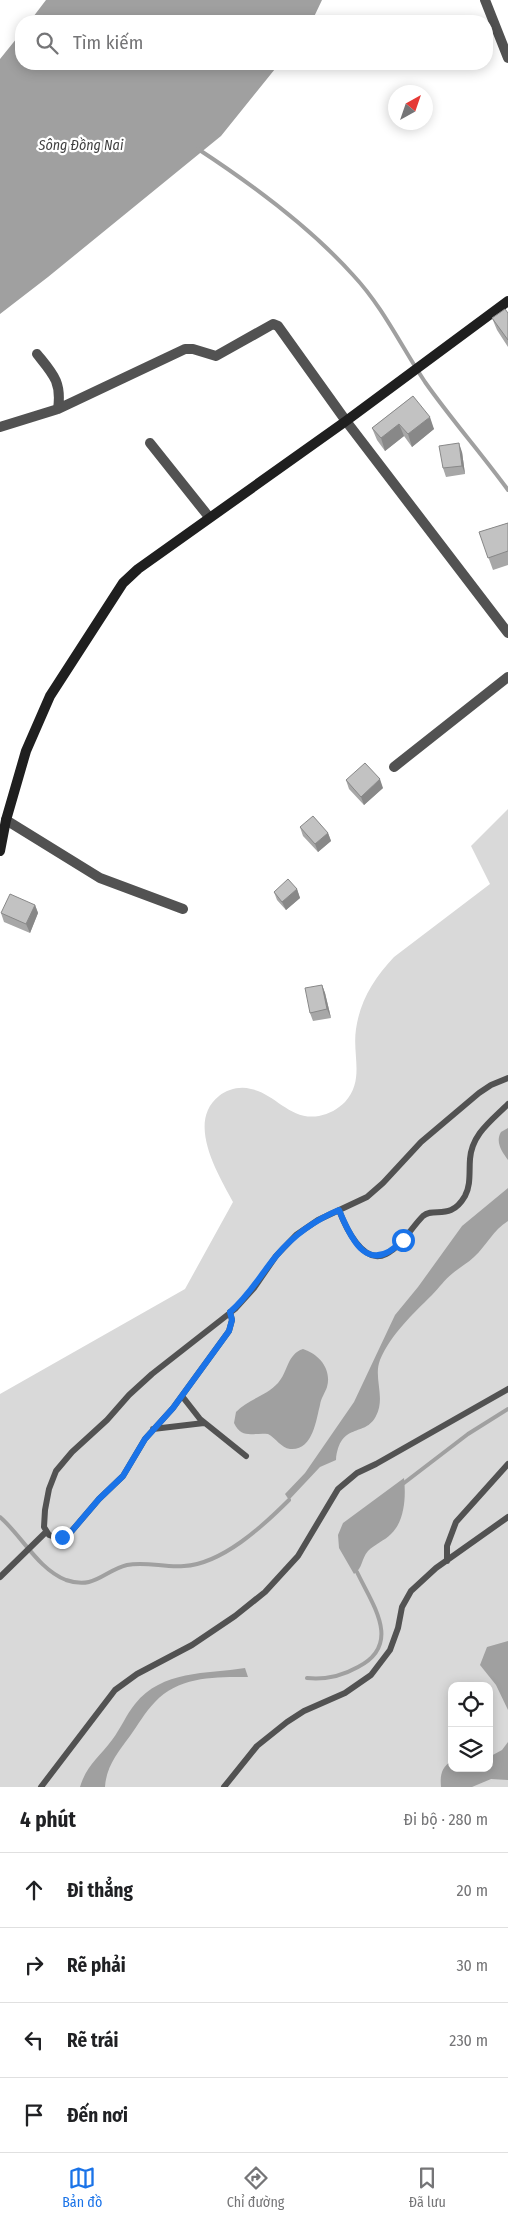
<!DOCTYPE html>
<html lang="vi">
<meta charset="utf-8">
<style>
body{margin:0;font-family:"Fira Sans Condensed",sans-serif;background:#f6f6f6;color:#202124}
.controls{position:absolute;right:15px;bottom:15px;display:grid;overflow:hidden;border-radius:10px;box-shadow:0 2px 12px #0003}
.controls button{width:45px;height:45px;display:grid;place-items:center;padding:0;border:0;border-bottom:1px solid #e0e0e0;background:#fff;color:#202124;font:25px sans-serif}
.compass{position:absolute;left:388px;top:85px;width:45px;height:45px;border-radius:50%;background:#fff;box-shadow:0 2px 12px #0003;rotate:40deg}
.stop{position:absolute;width:15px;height:15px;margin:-11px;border:4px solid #1a73e8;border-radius:50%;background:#fff}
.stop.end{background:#1a73e8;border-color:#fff;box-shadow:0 1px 5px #0008}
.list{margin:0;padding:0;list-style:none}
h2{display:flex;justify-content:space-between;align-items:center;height:65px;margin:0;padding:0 20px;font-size:21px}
h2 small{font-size:16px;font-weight:400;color:#757577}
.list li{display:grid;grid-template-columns:32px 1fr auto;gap:15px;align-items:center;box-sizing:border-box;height:75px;padding:0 20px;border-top:1px solid #e0e0e0}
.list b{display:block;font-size:19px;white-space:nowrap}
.list em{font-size:16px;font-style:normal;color:#757577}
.icon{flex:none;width:28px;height:28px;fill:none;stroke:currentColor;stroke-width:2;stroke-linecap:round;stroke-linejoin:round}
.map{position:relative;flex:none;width:508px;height:1787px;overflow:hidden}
.search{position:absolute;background:#fff;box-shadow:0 2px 12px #0003;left:15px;right:15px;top:15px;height:55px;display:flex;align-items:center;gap:12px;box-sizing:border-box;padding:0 18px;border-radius:20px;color:#757577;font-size:19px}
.sheet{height:365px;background:#fff}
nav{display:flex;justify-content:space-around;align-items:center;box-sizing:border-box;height:70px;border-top:1px solid #e0e0e0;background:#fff;font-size:14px;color:#757577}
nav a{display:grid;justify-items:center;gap:2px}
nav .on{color:#1a73e8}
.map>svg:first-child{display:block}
.green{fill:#d9d9d9;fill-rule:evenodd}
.water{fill:#a0a0a0}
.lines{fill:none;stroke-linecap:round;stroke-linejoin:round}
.stream{stroke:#a0a0a0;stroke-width:4}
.lane{stroke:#525252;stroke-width:6}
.street{stroke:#525252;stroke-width:10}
.secondary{stroke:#1f1f1f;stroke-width:10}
.wall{fill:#a7a7a7}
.shaded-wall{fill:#888}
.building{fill:#c2c2c2;stroke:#888}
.route{stroke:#1a73e8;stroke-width:6}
.labels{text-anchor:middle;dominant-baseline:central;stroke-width:4.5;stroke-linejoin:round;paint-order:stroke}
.water-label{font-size:14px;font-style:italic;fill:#414141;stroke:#fff}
</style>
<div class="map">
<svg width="508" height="1787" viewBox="0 0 508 1787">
<rect width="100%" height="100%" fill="#fff"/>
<!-- green -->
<path class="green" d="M508,809V1787H0V1394L185,1289L233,1202C218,1174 186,1122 219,1096C228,1089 240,1086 251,1089C276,1094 290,1121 319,1116C329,1114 338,1109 345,1102C365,1080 352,1055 356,1029C360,1001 374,978 394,957L490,884L471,846ZM452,1686H489V1768H452Z"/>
<!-- water -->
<path class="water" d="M46,0H322L312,21H30Z
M21,33V64H279L221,136L48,277L0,314V59Z
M508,1128V1160C502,1152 495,1142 501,1132Z
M508,1188V1221C493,1230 487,1245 474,1257C468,1263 460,1267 453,1273C445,1279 439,1288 432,1295C413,1314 391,1334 380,1360C373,1378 386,1397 376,1416C365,1438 340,1421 336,1460L320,1467L289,1500L285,1494L305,1473L354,1402L395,1315L418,1287L462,1226Z
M303,1349C319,1354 332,1369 327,1387C325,1393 321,1398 320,1405C316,1420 313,1451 290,1449C281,1448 276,1438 268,1434C254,1432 242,1440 234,1423L236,1412C247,1400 266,1396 278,1383C288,1372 287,1354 303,1349Z
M404,1478C406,1496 405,1521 391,1534C384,1541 375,1544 368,1551C361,1559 363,1568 354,1574L339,1548L338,1535L343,1523Z
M508,1641V1710L496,1685L480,1665L487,1647Z
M245,1668L248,1677C216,1677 179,1676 155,1702C145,1712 138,1725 130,1736C118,1752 106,1767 105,1787H80C87,1764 99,1758 112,1740C121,1728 126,1715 135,1704C162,1670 206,1674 245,1668Z
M508,1742V1780L491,1779L472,1787H441C440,1776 441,1767 452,1761V1768H489V1757L502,1750Z"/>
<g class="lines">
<!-- stream -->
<path class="stream" d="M198,149C253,185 309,226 353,275C383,307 401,346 425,382C451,419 481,453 508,490
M404,1483L468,1434L508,1409
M0,1517C22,1536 38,1569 66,1580C95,1590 103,1571 127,1565C146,1561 165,1568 184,1566C222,1564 263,1526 289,1500
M307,1678C326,1680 342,1676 358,1667C403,1644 372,1604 357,1572"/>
<!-- lane -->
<path class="lane" d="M339,1210C345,1226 363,1266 386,1254C402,1246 411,1228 423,1216C434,1206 450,1222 465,1196C471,1185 469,1172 470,1159C472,1134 491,1121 508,1104
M230,1312L232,1320L229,1331L173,1408L145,1439L123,1476L99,1499L70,1533L58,1538L49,1535L44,1527L45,1510L49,1489L56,1471L72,1452L107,1420L129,1395L152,1374L235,1309L254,1288L276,1256L296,1235L318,1220L367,1197L383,1183L421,1142L479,1093L491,1085L508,1078
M182,1396L200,1419L246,1456
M153,1429L204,1423
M447,1561V1546L456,1522L508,1464
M0,1577L46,1532
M41,1787L115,1690L137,1674L192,1645L235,1616L265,1592L298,1556L338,1489L357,1473L376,1464L508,1389
M224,1787L257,1746L287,1722L304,1711L345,1693L371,1675L390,1650L398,1628L402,1607L411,1591L436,1568L508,1517"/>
<!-- street -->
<path class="street" d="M485,0L508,58
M37,354C53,374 62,382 58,409
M0,427L58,409L185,349H193L216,356L273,324L278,326L346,421L508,633
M150,443L209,517
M394,767L508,677
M6,820L100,878L183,909"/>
<!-- secondary -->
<path class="secondary" d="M0,851L6,820L26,751L50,696L123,583L138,569L346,421L508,301"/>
</g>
<!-- wall -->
<path class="wall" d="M508,313V347L497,330L492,318Z
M413,396L434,429L412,447L404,436L385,451L377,440L372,428Z
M462,452L465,474L446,477L443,468Z
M508,523V565L493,570L479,532Z
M346,780L383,788L364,805L349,789Z
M300,827L328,833L331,841L318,852L303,836Z
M297,889L300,898L286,910L277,900L274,892Z
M35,905L38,913L30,933L4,922L1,913Z
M322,985L325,993L331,1018L313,1021L310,1013Z"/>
<!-- shaded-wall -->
<path class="shaded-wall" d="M430,417L434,429L412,447L408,434Z
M399,424L404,436L385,451L381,438Z
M459,443L462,452L465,474L462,466Z
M380,779L383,788L364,805L361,797Z
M328,833L331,841L318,852L315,844Z
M297,889L300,898L286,910L282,902Z
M35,905L38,913L30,933L26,924Z
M322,985L325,993L331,1018L327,1009Z"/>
<!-- building -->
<path class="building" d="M505,309L508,313V340L492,318Z
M413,396L430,417L408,434L399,424L381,438L372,428Z
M459,443L462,466L443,468L439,446Z
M508,523V551L488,558L479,532Z
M365,763L380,779L361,797L346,780Z
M313,816L328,833L315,844L300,827Z
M288,879L297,889L282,902L274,892Z
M10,894L35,905L26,924L1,913Z
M322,985L327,1009L310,1013L305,988Z"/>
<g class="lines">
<!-- route -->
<path class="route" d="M62,1537L70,1533L99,1499L123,1476L145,1439L173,1408L229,1331L232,1320L230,1312C250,1295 261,1274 277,1255C294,1235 315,1220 339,1210C352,1242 369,1276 403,1240"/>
</g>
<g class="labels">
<!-- water labels -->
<g class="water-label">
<text x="81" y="145">Sông Đồng Nai</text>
</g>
</g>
</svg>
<div class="controls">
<button><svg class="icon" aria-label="locate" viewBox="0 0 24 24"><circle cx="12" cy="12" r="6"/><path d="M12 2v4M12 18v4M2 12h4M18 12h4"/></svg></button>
<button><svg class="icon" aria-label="layers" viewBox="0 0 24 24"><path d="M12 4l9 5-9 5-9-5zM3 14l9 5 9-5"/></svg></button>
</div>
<svg class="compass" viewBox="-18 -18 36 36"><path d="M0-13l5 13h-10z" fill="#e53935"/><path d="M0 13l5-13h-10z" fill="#757577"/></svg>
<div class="stop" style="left:403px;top:1240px"></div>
<div class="stop end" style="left:62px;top:1537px"></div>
<div class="search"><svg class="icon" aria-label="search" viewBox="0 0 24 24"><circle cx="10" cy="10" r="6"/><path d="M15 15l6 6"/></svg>Tìm kiếm</div>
</div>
<section class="sheet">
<h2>4 phút<small>Đi bộ · 280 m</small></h2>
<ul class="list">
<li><svg class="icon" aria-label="ahead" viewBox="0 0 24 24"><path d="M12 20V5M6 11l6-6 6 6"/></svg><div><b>Đi thẳng</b></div><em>20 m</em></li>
<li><svg class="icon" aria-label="right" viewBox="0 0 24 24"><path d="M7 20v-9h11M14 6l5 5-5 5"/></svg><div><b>Rẽ phải</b></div><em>30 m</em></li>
<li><svg class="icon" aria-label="left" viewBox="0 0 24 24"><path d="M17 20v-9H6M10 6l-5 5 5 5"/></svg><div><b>Rẽ trái</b></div><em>230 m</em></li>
<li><svg class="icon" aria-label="arrive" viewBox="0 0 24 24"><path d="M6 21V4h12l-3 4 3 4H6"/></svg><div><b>Đến nơi</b></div></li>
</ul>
</section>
<nav>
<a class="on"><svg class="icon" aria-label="map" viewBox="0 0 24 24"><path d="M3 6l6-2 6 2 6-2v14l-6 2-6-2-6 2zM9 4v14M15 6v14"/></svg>Bản đồ</a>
<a><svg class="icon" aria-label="directions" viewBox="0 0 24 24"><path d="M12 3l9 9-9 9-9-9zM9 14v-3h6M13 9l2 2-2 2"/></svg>Chỉ đường</a>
<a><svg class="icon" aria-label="saved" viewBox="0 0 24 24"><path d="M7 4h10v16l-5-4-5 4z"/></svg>Đã lưu</a>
</nav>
